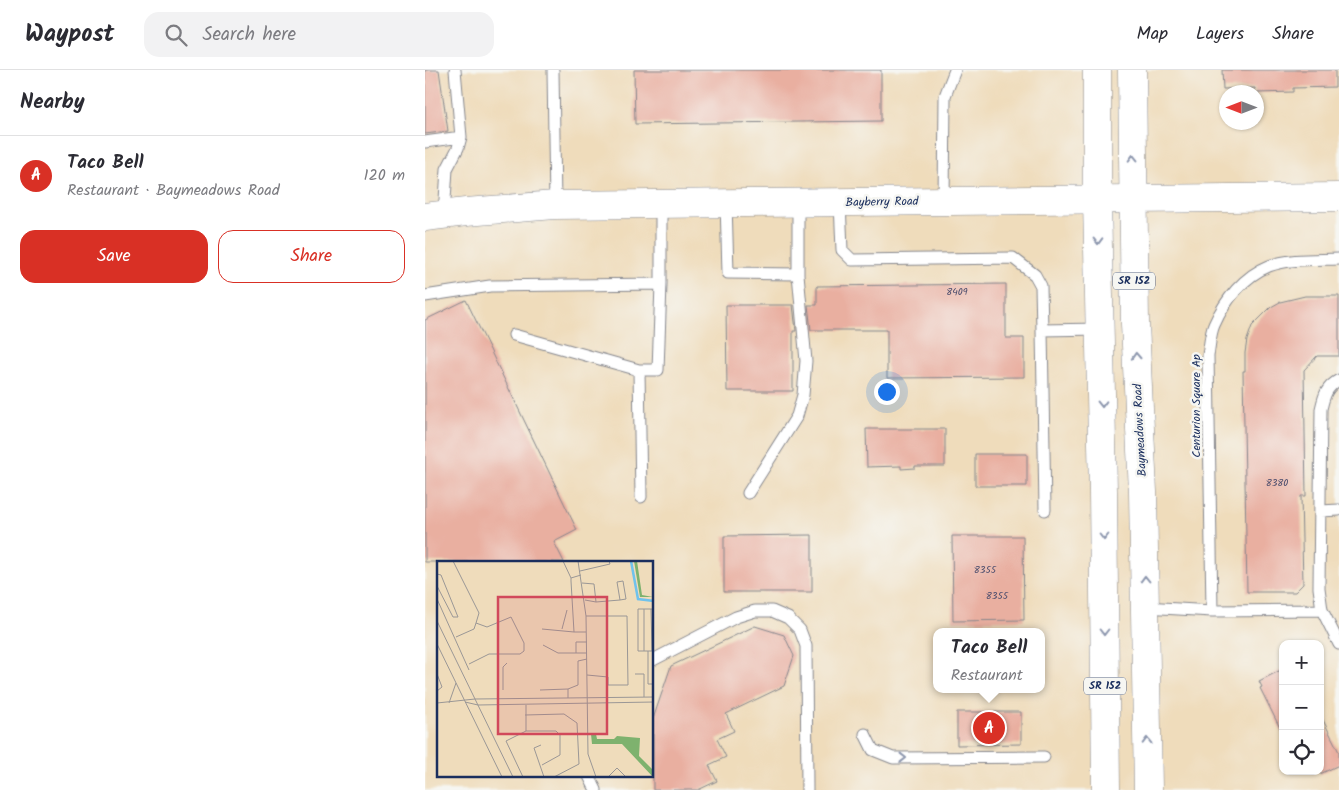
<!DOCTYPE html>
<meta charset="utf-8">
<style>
body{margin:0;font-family:Kalam,sans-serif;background:#f2f2f3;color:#2b2b33}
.controls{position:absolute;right:15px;bottom:15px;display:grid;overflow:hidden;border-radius:10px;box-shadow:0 1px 4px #0004}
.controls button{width:45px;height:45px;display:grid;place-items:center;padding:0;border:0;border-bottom:1px solid #e1e1e2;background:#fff;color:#2b2b33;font:25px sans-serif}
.compass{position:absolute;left:794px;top:15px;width:45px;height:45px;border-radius:50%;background:#fff;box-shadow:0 1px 4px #0004;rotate:270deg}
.you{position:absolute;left:461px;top:321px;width:18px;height:18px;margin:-12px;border:4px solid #fff;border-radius:50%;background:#1a73e8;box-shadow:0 0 0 8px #1a73e833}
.badge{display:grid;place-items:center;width:32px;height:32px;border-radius:50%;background:#d93025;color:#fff;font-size:16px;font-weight:700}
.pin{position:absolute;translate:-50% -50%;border:2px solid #fff;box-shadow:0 1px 5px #0006}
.popup{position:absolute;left:508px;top:558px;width:112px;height:65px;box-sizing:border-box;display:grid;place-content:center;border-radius:10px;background:#fff;filter:drop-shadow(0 1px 4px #0005);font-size:16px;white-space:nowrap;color:#7c7c81}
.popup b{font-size:19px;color:#2b2b33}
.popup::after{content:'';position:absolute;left:50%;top:100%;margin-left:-10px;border:10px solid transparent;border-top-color:#fff}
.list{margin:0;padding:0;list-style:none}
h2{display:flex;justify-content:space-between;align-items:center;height:65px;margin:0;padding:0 20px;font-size:21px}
h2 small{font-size:16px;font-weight:400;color:#7c7c81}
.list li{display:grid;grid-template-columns:32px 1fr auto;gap:15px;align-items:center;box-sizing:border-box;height:80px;padding:0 20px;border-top:1px solid #e1e1e2}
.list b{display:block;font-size:19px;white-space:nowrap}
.list p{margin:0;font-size:16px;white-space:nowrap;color:#7c7c81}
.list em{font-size:16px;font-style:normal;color:#7c7c81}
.actions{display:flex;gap:10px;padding:15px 20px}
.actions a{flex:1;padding:11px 0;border:1px solid #d93025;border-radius:15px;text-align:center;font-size:18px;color:#d93025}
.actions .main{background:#d93025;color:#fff}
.icon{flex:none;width:28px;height:28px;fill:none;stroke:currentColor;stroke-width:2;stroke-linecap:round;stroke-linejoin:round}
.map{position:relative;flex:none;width:914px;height:720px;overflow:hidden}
header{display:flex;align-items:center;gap:30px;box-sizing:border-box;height:70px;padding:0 25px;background:#fff;border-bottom:1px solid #e1e1e2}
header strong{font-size:24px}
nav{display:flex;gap:28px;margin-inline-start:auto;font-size:18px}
.search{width:350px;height:45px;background:#f2f2f3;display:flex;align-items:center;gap:12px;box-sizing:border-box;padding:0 18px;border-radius:15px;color:#7c7c81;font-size:19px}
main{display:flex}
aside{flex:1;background:#fff}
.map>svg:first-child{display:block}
.building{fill:#e9afa0}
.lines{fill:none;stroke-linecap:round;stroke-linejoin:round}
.lane-casing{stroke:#85868c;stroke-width:13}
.secondary-casing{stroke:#85868c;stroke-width:29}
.primary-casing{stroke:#85868c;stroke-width:29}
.lane{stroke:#fff;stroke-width:11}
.secondary{stroke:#fff;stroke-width:28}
.primary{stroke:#fff;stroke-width:28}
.oneway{stroke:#8d97ae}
.labels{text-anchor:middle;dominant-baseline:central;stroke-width:5;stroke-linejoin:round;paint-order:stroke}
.number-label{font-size:10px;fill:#4e4f6e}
.shield{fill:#f6f6f2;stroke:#5d6b8a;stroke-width:1}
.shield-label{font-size:11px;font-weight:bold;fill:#1b2f5e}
.street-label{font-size:12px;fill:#1b2f5e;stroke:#f6f6f2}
.inset-river{fill:none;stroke:#70c2ec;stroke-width:2.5}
.inset-road{fill:none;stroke:#9a9796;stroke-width:1}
.view{fill:#d1495b;fill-opacity:0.15;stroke:#d1495b;stroke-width:2.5}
.inset-edge{fill:none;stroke:#1b2f5e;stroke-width:2.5}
</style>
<header>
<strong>Waypost</strong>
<div class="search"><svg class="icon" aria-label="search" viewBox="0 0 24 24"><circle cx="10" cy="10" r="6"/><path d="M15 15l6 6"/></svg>Search here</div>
<nav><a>Map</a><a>Layers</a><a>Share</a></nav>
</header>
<main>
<aside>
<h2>Nearby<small></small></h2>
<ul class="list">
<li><span class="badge">A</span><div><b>Taco Bell</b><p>Restaurant · Baymeadows Road</p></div><em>120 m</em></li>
</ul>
<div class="actions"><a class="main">Save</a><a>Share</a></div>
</aside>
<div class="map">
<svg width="914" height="720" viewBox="0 0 914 720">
<rect width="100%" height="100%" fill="#f6f6f2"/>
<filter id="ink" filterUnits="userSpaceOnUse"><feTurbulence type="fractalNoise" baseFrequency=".02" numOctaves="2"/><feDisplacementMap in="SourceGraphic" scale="10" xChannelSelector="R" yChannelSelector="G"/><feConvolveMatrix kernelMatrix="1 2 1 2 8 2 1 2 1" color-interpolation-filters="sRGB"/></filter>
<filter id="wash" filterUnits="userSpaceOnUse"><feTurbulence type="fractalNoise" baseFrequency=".0096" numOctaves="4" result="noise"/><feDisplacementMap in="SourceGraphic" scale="20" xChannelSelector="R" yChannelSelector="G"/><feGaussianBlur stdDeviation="1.12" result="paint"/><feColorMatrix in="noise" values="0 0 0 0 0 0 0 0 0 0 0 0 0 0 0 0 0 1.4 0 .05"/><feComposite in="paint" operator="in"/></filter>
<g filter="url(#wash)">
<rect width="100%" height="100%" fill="#efdcbb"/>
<g id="blocks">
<!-- building -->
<path class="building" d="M0,0H14L23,61L0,64Z
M209,0H456V51L210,54Z
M797,0H910V17L868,18V22L832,23L830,22V18L798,19Z
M581,214V268H599V307L462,308V260H386L383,235H392V216Z
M880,226H914V286H892L879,300L881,426H876L878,514L870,522H822L818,301H820V283L822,270L827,256L846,237L855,232Z
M41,230L152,460L129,472L139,492H0V250Z
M301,235H368L371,261H368V321H302Z
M441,359H520V396H490V398L476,399V396L442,397Z
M550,384H602V416H550Z
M387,465V522H299V466Z
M527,466H598L599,550L528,551Z
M330,556L359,565L369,586L359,616L301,644L309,661L292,669L301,687L284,695L292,711L273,720H228V649L246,596Z
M858,599V664L835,618L837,617L834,611Z
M532,642H596V674L532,675Z
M895,644L914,682V695L895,704Z"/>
</g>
</g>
<g filter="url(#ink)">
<use href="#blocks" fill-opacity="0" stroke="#85868c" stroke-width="1"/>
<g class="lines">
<!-- lane casing -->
<g class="lane-casing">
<path id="lane" d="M128,0L130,135
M0,72L36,67
M519,131L520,26L530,0
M301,132L303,203L373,204V132
M415,132L417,180L427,190L588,188L610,205L616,216L617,260
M19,145L22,99L33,78L36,67L30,0
M0,226L65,216L236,214V134
M89,265L214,300
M323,423L372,346L378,325L381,291L373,204
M216,427L214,300H233L236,214
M620,440L617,260L675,259
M896,441L914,440
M720,537L787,541L897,540L914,574
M897,540L894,518L896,339C899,326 901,317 914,310
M787,541L783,285C785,275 785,264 789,255C800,230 819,206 844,196C865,188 892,190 914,189
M228,590L311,547L330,541H347L363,548L375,560L381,576L382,720
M440,664L448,680L468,688L619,687
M164,706L171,720"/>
</g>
<!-- secondary casing -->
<g class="secondary-casing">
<path id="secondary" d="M0,147L41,142L130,135L914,127"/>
</g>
<!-- primary casing -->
<g class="primary-casing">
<path id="primary" d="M672,0V129L678,421L681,720
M707,0L710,254L718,422L723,720"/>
</g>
<!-- lane -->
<use href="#lane" class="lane"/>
<!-- secondary -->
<use href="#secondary" class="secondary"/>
<!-- primary -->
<use href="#primary" class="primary"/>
</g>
<!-- one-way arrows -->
<defs><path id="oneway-chevron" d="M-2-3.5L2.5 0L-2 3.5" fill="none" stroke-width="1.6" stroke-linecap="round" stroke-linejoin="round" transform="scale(1.25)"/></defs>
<g class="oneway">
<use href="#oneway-chevron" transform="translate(708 88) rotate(-91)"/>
<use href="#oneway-chevron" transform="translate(673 171) rotate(89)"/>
<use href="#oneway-chevron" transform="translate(711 286) rotate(-93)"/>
<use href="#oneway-chevron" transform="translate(677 334) rotate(89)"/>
<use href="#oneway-chevron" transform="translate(679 467) rotate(90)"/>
<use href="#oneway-chevron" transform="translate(720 509) rotate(-91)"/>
<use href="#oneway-chevron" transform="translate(679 562) rotate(90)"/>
<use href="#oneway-chevron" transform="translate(722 671) rotate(-91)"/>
<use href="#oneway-chevron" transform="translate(478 688)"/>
</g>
</g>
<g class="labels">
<!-- number labels -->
<g class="number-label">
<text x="532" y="222">8409</text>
<text x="852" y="413">8380</text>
<text x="560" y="500">8355</text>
<text x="572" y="526">8355</text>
</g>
<!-- shield labels -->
<g class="shield">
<rect x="688" y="202.5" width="42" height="17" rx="4"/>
<rect x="659" y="607.5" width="42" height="17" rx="4"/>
</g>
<g class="shield-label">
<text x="709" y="211">SR 152</text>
<text x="680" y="616">SR 152</text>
</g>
<!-- street labels -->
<g class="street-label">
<text transform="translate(457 132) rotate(-1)">Bayberry Road</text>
<text transform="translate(771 336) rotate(-90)">Centurion Square Ap</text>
<text transform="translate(715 360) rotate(-93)">Baymeadows Road</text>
</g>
</g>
<!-- overview -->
<g transform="translate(12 491)">
<rect width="216" height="216" fill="#efdcbb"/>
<path d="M197,0H200L205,34L216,36H203ZM154,173H159L160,178H177L180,175L203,177L202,195L216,209V216L185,183H155Z" fill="#7eb26e"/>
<path class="inset-river" d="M194,0L201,38L217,40"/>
<path class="inset-road" d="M16,0L42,52L39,62M126,0L134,17M141,0L149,55L151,193L159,216M143,10L173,3L172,0M0,13L4,14L21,56H16L0,25M144,14L134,17V20L137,71H149M145,22L157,23L159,41M0,38L32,109M148,39L159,41L183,39L189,38L186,20L180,21L183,39M207,48V90M214,48L215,90M217,48H201V90H217M149,55H190L191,124H171V116L150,114M0,60L76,216M105,68L137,71M125,68L130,49M19,76L37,68L39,62L50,66L74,56L87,82V90L83,93H52L32,103M150,81H139V92H150M0,83L65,216M106,84L121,92H139M211,90V123H217M0,113L5,126L0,130M198,113H207V136M131,128L141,124V100L150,98M66,129V106L70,102M103,129L131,128V137M28,141L41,144L217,141M0,142L38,138L217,136M12,142L19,122M88,154L127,153L140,162L142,203L117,216M89,170H119L123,174V194L105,204M104,184L97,187L107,216M86,216L69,180L89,170V144M171,216L180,207L189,216"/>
<path class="view" d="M61,36H170V173H61Z"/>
<rect width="216" height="216" class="inset-edge"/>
</g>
</svg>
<div class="controls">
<button>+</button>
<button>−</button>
<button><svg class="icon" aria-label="locate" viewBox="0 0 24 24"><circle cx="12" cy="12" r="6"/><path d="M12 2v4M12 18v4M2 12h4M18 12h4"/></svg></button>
</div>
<svg class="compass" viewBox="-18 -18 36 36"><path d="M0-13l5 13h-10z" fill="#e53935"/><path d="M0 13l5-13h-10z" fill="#7c7c81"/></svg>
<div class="you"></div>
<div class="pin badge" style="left:564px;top:658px">A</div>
<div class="popup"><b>Taco Bell</b>Restaurant</div>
</div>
</main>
